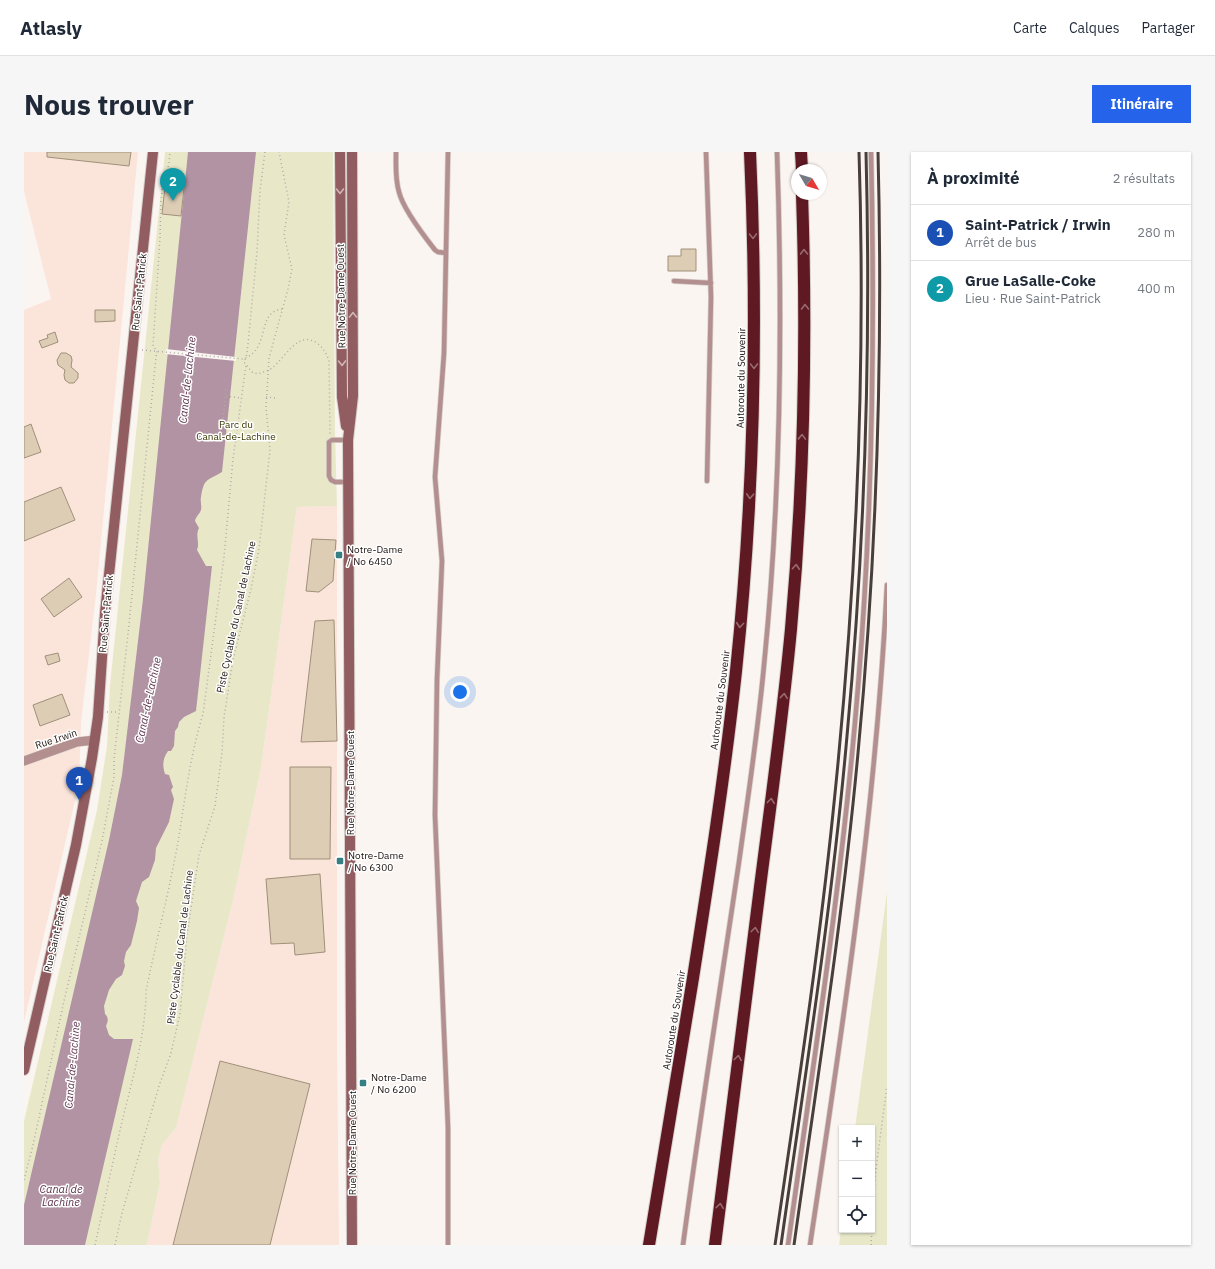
<!DOCTYPE html>
<html lang="fr">
<meta charset="utf-8">
<style>
body{margin:0;font-family:"IBM Plex Sans",sans-serif;background:#f6f6f7;color:#1f2937}
.controls{position:absolute;right:12px;bottom:12px;display:grid;overflow:hidden;border-radius:0px;box-shadow:0 1px 3px #0004}
.controls button{width:36px;height:36px;display:grid;place-items:center;padding:0;border:0;border-bottom:1px solid #e0e1e3;background:#fff;color:#1f2937;font:20px sans-serif}
.compass{position:absolute;left:767px;top:12px;width:36px;height:36px;border-radius:50%;background:#fff;box-shadow:0 1px 3px #0004;rotate:128deg}
.you{position:absolute;left:436px;top:540px;width:14px;height:14px;margin:-10px;border:3px solid #fff;border-radius:50%;background:#1a73e8;box-shadow:0 0 0 6px #1a73e833}
.badge{display:grid;place-items:center;width:26px;height:26px;border-radius:50%;background:#2563eb;color:#fff;font-size:13px;font-weight:700}
.pin{position:absolute;translate:-50% -33px;filter:drop-shadow(0 1px 2px #0008)}
.pin::after{content:'';position:absolute;top:21px;width:14px;height:12px;background:inherit;clip-path:polygon(0 0,100% 0,50% 100%)}
.list{margin:0;padding:0;list-style:none}
h2{display:flex;justify-content:space-between;align-items:center;height:52px;margin:0;padding:0 16px;font-size:17px}
h2 small{font-size:13px;font-weight:400;color:#747a83}
.list li{display:grid;grid-template-columns:26px 1fr auto;gap:12px;align-items:center;box-sizing:border-box;height:56px;padding:0 16px;border-top:1px solid #e0e1e3}
.list b{display:block;font-size:15px;white-space:nowrap}
.list p{margin:0;font-size:13px;white-space:nowrap;color:#747a83}
.list em{font-size:13px;font-style:normal;color:#747a83}
.icon{flex:none;width:22px;height:22px;fill:none;stroke:currentColor;stroke-width:2;stroke-linecap:round;stroke-linejoin:round}
.map{position:relative;flex:none;width:863px;height:1093px;overflow:hidden;border-radius:0px}
header{display:flex;align-items:center;gap:24px;box-sizing:border-box;height:56px;padding:0 20px;background:#fff;border-bottom:1px solid #e0e1e3}
header strong{font-size:19px}
nav{display:flex;gap:22px;margin-inline-start:auto;font-size:14px}
.intro{display:flex;align-items:center;justify-content:space-between;box-sizing:border-box;height:96px;padding:0 24px}
h1{margin:0;font-size:28px}
.button{padding:10px 18px;border-radius:0px;background:#2563eb;color:#fff;font-size:14px;font-weight:700}
main{display:flex;gap:24px;padding:0 24px}
aside{flex:1;background:#fff;border-radius:0px;box-shadow:0 1px 3px #0004}
.map>svg:first-child{display:block}
.built{fill:#fbe4da}
.green{fill:#e8e8c9}
.water{fill:#b193a3}
.pier{fill:#fbf5f2}
.building{fill:#decdb5;stroke:#a09079}
.lines{fill:none;stroke-linecap:round;stroke-linejoin:round}
.lane-casing{stroke:#d7d1cd;stroke-width:6}
.street-casing{stroke:#d7d1cd;stroke-width:10}
.secondary-casing{stroke:#d7d1cd;stroke-width:12}
.highway-casing{stroke:#d7d1cd;stroke-width:14}
.path{stroke:#b1aaa6;stroke-width:1.5;stroke-dasharray:1 3;stroke-linecap:butt}
.lane{stroke:#b48f90;stroke-width:4.5}
.street{stroke:#b48f90;stroke-width:9}
.secondary{stroke:#915d60;stroke-width:10}
.highway{stroke:#5f1923;stroke-width:12}
.rail{stroke:#483f3b;stroke-width:3}
.oneway{stroke:#ceb6b7}
.oneway2{stroke:#976a70}
.poi-dot{fill:#367f82;stroke:#fff;stroke-width:1.5}
.labels{text-anchor:middle;dominant-baseline:central;stroke-width:3;stroke-linejoin:round;paint-order:stroke}
.street-label{font-size:10px;fill:#1b110d;stroke:#fff}
.park-label{font-size:10px;fill:#393700;stroke:#fff}
.poi-label{font-size:10px;fill:#1b110d;stroke:#fff;text-anchor:start}
.water-label{font-size:11px;font-style:italic;fill:#5f344d;stroke:#fff}
</style>
<header>
<strong>Atlasly</strong>
<nav><a>Carte</a><a>Calques</a><a>Partager</a></nav>
</header>
<div class="intro"><h1>Nous trouver</h1><a class="button">Itinéraire</a></div>
<main>
<div class="map">
<svg width="863" height="1093" viewBox="0 0 863 1093">
<rect width="100%" height="100%" fill="#fbf5f2"/>
<!-- built -->
<path class="built" d="M0,0H114L72,442L57,571L55,631L0,870V158L27,147L0,39Z
M313,354V893L315,1093H123L136,1031L134,1008L138,993L152,976L210,744L237,616L273,355Z"/>
<!-- green -->
<path class="green" d="M141,0H309L311,281L313,354L273,355L237,616L210,744L152,976L138,993L134,1008L136,1031L123,1093H0V969L73,658L83,594L86,533Z
M863,740V1093H815L818,1069V1078H848V976H831Z"/>
<!-- water -->
<path class="water" d="M164,0H232L198,320C183,329 180,326 177,345C176,349 178,354 177,358C175,363 172,364 171,369L175,376C171,384 176,390 173,398L182,414H188L172,559L160,565L155,570L154,575L151,579L150,594L147,599H144C139,606 138,613 141,622L145,623L149,635L147,638L150,647L145,670L132,696L131,708L125,725L118,730L112,749L115,756L113,769L107,793L102,800L100,809L101,814L98,823L92,827L85,838L80,854L81,862C85,866 84,869 82,874L85,883L90,887H109L61,1093H0V1053L85,688L98,623L119,447Z"/>
<!-- pier -->
<path class="pier" d="M142,197L212,205V209L141,202Z"/>
<!-- building -->
<path class="building" d="M23,0H107L105,14L23,5Z
M142,26L161,27L157,64L138,62Z
M657,97H672V119H644V104H657Z
M71,158H91V169L71,170Z
M31,180L34,190L18,196L15,189L24,186L23,183Z
M37,201H42L47,204L48,208L47,215L54,221V226L50,231H45L41,228L40,223L41,218L34,213L33,208Z
M7,272L17,300L0,306V275Z
M37,335L51,368L0,389V350Z
M288,387L312,388L309,429L295,440L282,439Z
M45,426L58,445L30,465L17,447Z
M310,468L313,589L277,590L291,469Z
M34,501L36,509L24,513L21,504Z
M38,542L46,563L16,574L9,553Z
M266,615H307L306,707H266Z
M296,722L301,800L271,803L270,791L247,792L242,727Z
M196,909L286,932L246,1093H149Z"/>
<g class="lines">
<!-- lane casing -->
<g class="lane-casing">
<path id="lane" d="M372,0C372,13 371,27 375,40C379,57 400,84 411,98L414,100L422,101
M682,0L687,145L683,329
M650,129L687,131
M324,288H308L305,290V324L307,328L311,330H324
M424,1093V976L411,663L413,528L418,409L411,325L420,201L424,0
M659,1093C676,965 696,838 715,710C724,645 734,579 740,513C757,343 759,171 753,0
M764,1093C790,907 819,722 834,535C849,357 851,178 847,0
M786,1093C819,874 852,654 863,433"/>
</g>
<!-- street casing -->
<g class="street-casing">
<path id="street" d="M0,609L53,590L71,588"/>
</g>
<!-- secondary casing -->
<g class="secondary-casing">
<path id="secondary" d="M316,0L318,245L322,274
M0,918L52,693L68,606L74,565L81,461L129,0
M328,1093L324,288L329,244L328,0"/>
</g>
<!-- highway casing -->
<g class="highway-casing">
<path id="highway" d="M777,0L778,18
M625,1093C640,1004 654,915 669,826C685,724 701,622 712,519C730,347 734,173 726,0
M691,1093C706,974 721,854 736,735C747,649 759,563 767,477C780,332 783,187 778,42"/>
</g>
<!-- path -->
<path class="path" d="M241,0L236,38L233,100L223,202L220,210L228,220L234,222C239,220 244,219 248,216C261,206 274,178 293,191C299,196 303,202 305,209L306,282
M118,198L219,207C248,197 231,159 259,157
M202,244L217,246
M242,245L252,246
M199,270L202,235
M83,560H95
M0,1028L9,993L40,849L78,689L90,625V607L104,482L132,205L133,199L129,194L136,86L137,49L139,29L145,12L146,0
M848,1077L851,1024L863,934
M71,1093C80,1053 88,1013 97,974C107,932 122,883 122,839C132,790 145,740 154,690C161,647 166,604 179,562L200,405L209,307L222,213
M91,1093L98,1061L135,934L147,901L156,862L163,783L175,703L191,654L198,601L200,565L209,508L227,437L235,397L246,298L242,256L245,206L264,137L268,117L260,83L265,50L255,0
M847,1093L848,1078"/>
<!-- lane -->
<use href="#lane" class="lane"/>
<!-- street -->
<use href="#street" class="street"/>
<!-- secondary -->
<use href="#secondary" class="secondary"/>
<!-- highway -->
<use href="#highway" class="highway"/>
<!-- rail -->
<path class="rail" d="M751,1093C772,949 794,806 809,661C832,442 842,220 835,0
M757,1093C781,924 808,755 823,584C841,390 847,195 842,0
M770,1093C793,929 819,765 834,601C853,401 859,200 854,0"/>
</g>
<!-- one-way arrows -->
<defs><path id="oneway-chevron" d="M-2-3.5L2.5 0L-2 3.5" fill="none" stroke-width="1.6" stroke-linecap="round" stroke-linejoin="round"/></defs>
<g class="oneway">
<use href="#oneway-chevron" transform="translate(316 39) rotate(89)"/>
<use href="#oneway-chevron" transform="translate(329 163) rotate(-90)"/>
<use href="#oneway-chevron" transform="translate(318 211) rotate(89)"/>
</g>
<g class="oneway2">
<use href="#oneway-chevron" transform="translate(729 84) rotate(89)"/>
<use href="#oneway-chevron" transform="translate(780 100) rotate(-91)"/>
<use href="#oneway-chevron" transform="translate(781 155) rotate(-90)"/>
<use href="#oneway-chevron" transform="translate(730 214) rotate(90)"/>
<use href="#oneway-chevron" transform="translate(778 285) rotate(-88)"/>
<use href="#oneway-chevron" transform="translate(726 344) rotate(93)"/>
<use href="#oneway-chevron" transform="translate(772 415) rotate(-86)"/>
<use href="#oneway-chevron" transform="translate(716 473) rotate(95)"/>
<use href="#oneway-chevron" transform="translate(760 544) rotate(-84)"/>
<use href="#oneway-chevron" transform="translate(747 649) rotate(-83)"/>
<use href="#oneway-chevron" transform="translate(731 778) rotate(-83)"/>
<use href="#oneway-chevron" transform="translate(714 906) rotate(-83)"/>
<use href="#oneway-chevron" transform="translate(696 1054) rotate(-83)"/>
</g>
<!-- markers -->
<g class="poi-dot">
<rect x="311" y="399" width="8" height="8" rx="2"/>
<rect x="312" y="705" width="8" height="8" rx="2"/>
<rect x="335" y="927" width="8" height="8" rx="2"/>
</g>
<g class="labels">
<!-- street labels -->
<g class="street-label">
<text transform="translate(115 140) rotate(-84)">Rue Saint-Patrick</text>
<text transform="translate(317 144) rotate(-91)">Rue Notre-Dame Ouest</text>
<text transform="translate(717 226) rotate(-89)">Autoroute du Souvenir</text>
<text transform="translate(82 462) rotate(-85)">Rue Saint-Patrick</text>
<text transform="translate(212 465) rotate(-78)">Piste Cyclable du Canal de Lachine</text>
<text transform="translate(696 548) rotate(-83)">Autoroute du Souvenir</text>
<text transform="translate(32 587) rotate(-18)">Rue Irwin</text>
<text transform="translate(326 631) rotate(-90)">Rue Notre-Dame Ouest</text>
<text transform="translate(32 782) rotate(-77)">Rue Saint-Patrick</text>
<text transform="translate(156 795) rotate(-83)">Piste Cyclable du Canal de Lachine</text>
<text transform="translate(650 868) rotate(-81)">Autoroute du Souvenir</text>
<text transform="translate(328 991) rotate(-90)">Rue Notre-Dame Ouest</text>
</g>
<!-- park labels -->
<g class="park-label">
<text x="212" y="272">Parc du<tspan x="212" dy="12">Canal-de-Lachine</tspan></text>
</g>
<!-- poi labels -->
<g class="poi-label">
<text x="323" y="397">Notre-Dame<tspan x="323" dy="12">/ No 6450</tspan></text>
<text x="324" y="703">Notre-Dame<tspan x="324" dy="12">/ No 6300</tspan></text>
<text x="347" y="925">Notre-Dame<tspan x="347" dy="12">/ No 6200</tspan></text>
</g>
<!-- water labels -->
<g class="water-label">
<text transform="translate(163 228) rotate(-84)">Canal-de-Lachine</text>
<text transform="translate(124 548) rotate(-78)">Canal-de-Lachine</text>
<text transform="translate(48 913) rotate(-85)">Canal-de-Lachine</text>
<text x="37" y="1037">Canal de<tspan x="37" dy="13">Lachine</tspan></text>
</g>
</g>
</svg>
<div class="controls">
<button>+</button>
<button>−</button>
<button><svg class="icon" aria-label="locate" viewBox="0 0 24 24"><circle cx="12" cy="12" r="6"/><path d="M12 2v4M12 18v4M2 12h4M18 12h4"/></svg></button>
</div>
<svg class="compass" viewBox="-18 -18 36 36"><path d="M0-13l5 13h-10z" fill="#e53935"/><path d="M0 13l5-13h-10z" fill="#747a83"/></svg>
<div class="you"></div>
<div class="pin badge" style="left:55px;top:648px;background:#1a4fb4">1</div>
<div class="pin badge" style="left:149px;top:49px;background:#0f9aa8">2</div>
</div>
<aside>
<h2>À proximité<small>2 résultats</small></h2>
<ul class="list">
<li><span class="badge" style="background:#1a4fb4">1</span><div><b>Saint-Patrick / Irwin</b><p>Arrêt de bus</p></div><em>280 m</em></li>
<li><span class="badge" style="background:#0f9aa8">2</span><div><b>Grue LaSalle-Coke</b><p>Lieu · Rue Saint-Patrick</p></div><em>400 m</em></li>
</ul>
</aside>
</main>
